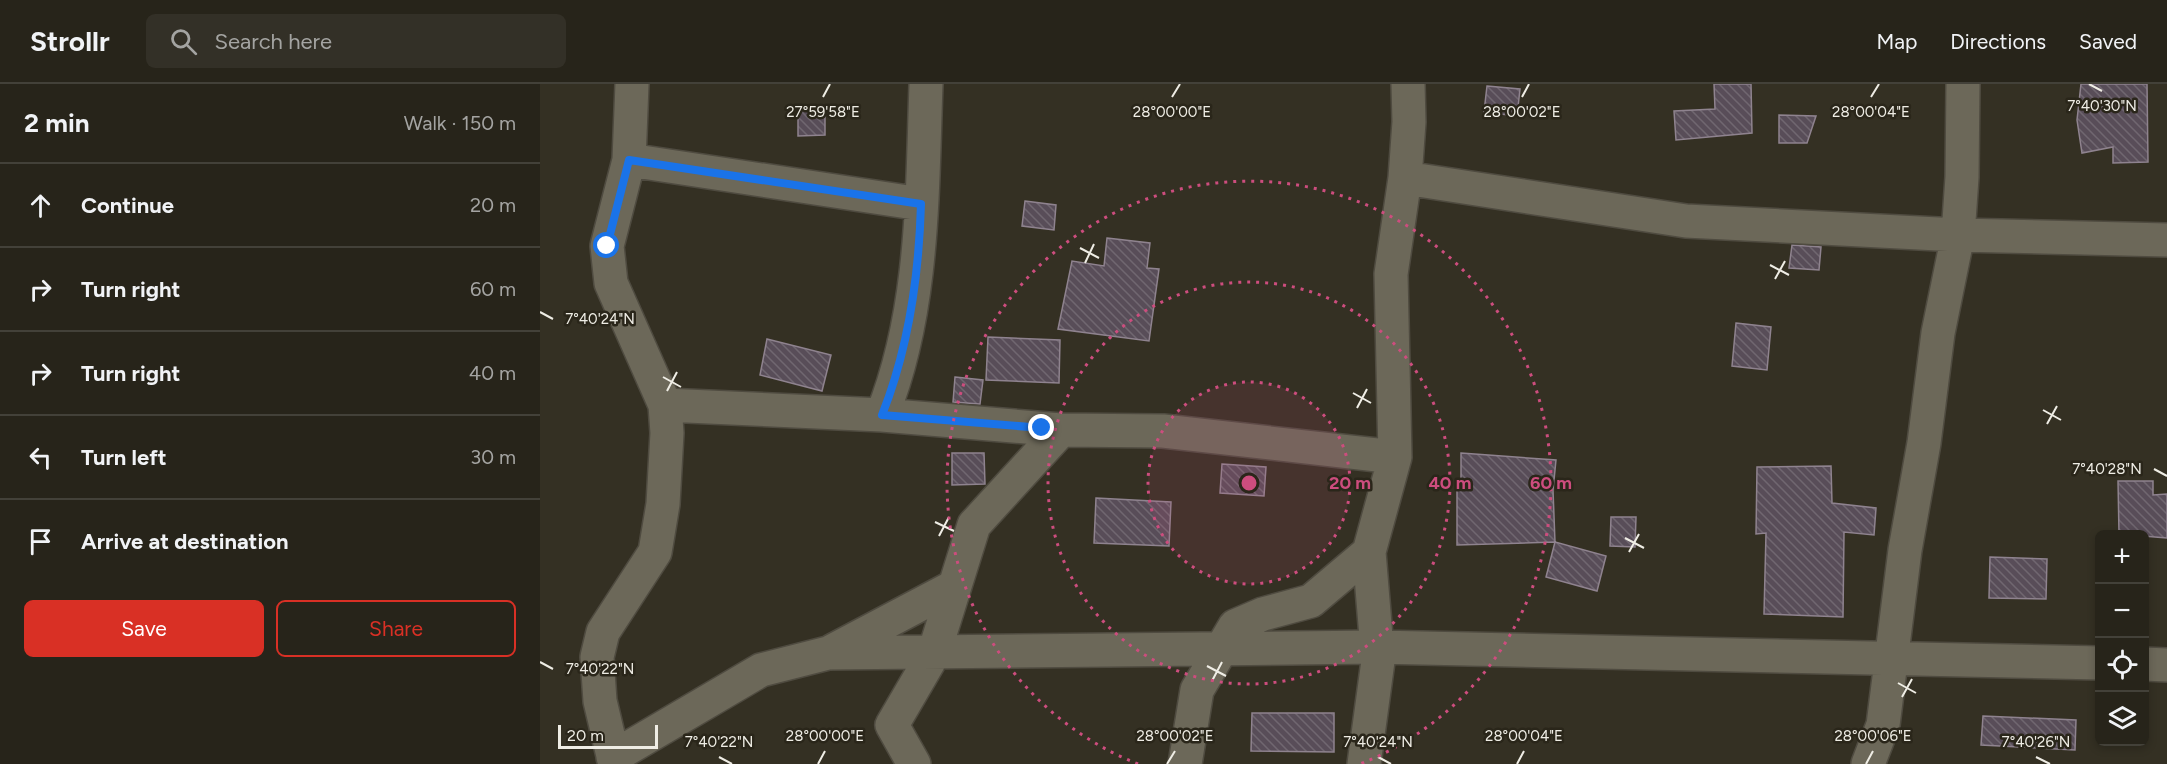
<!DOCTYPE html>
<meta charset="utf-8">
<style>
body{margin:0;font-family:Figtree,sans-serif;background:#333027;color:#f1f3f6}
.controls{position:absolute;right:18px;bottom:18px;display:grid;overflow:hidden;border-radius:9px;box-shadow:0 3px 9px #0003}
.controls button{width:54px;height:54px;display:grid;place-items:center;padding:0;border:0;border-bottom:2px solid #434139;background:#27241a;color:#f1f3f6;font:30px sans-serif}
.scale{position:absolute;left:18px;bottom:15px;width:100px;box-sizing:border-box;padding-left:6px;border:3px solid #efede5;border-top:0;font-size:16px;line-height:21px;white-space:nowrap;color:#efede5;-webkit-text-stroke:4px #2a261a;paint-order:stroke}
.stop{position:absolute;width:18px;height:18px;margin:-14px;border:4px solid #1a73e8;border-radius:50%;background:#fff}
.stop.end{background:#1a73e8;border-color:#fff;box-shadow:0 2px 6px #0008}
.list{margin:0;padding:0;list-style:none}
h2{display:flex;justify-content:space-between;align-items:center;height:78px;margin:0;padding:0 24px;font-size:26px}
h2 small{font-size:20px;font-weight:400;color:#a4a4a2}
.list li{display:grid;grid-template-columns:39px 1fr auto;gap:18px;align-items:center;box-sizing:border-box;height:84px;padding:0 24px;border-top:2px solid #434139}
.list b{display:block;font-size:22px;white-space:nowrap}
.list em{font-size:20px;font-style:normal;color:#a4a4a2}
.actions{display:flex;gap:12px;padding:18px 24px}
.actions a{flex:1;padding:14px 0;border:2px solid #d93025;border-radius:9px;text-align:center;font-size:21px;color:#d93025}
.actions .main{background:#d93025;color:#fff}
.icon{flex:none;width:33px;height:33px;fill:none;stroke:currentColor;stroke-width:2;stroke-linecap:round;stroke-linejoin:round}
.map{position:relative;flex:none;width:1627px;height:680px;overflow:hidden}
header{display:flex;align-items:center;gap:36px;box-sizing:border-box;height:84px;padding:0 30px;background:#27241a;border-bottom:2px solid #434139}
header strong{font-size:28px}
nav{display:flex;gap:33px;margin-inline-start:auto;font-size:21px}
.search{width:420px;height:54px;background:#333027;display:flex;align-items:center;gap:15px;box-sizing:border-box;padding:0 21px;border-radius:9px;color:#a4a4a2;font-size:22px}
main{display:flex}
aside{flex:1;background:#27241a}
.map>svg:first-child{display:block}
.building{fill:url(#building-back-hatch);stroke:#8f838f;stroke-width:1.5}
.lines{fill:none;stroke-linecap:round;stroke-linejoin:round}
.street-casing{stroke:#4f4b40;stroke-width:36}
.street{stroke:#6c6859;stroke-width:33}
.route{stroke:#1a73e8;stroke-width:8}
.ticks{fill:none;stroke:#efede5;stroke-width:2}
.ring{fill:none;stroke:#cd4d7e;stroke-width:3;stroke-dasharray:3 6}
.ticks-label{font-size:15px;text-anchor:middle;fill:#efede5;stroke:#2a261a;stroke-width:5;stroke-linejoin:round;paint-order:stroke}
.centre{fill:#cd4d7e;stroke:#2a261a;stroke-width:3}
.ring-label{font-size:18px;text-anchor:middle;font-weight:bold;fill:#cd4d7e;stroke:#2a261a;stroke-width:5;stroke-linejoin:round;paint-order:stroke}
</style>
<header>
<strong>Strollr</strong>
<div class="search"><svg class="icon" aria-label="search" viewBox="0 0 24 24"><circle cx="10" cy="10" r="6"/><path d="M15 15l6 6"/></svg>Search here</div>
<nav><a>Map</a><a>Directions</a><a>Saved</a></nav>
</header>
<main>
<aside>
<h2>2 min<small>Walk · 150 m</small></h2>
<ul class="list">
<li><svg class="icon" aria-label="ahead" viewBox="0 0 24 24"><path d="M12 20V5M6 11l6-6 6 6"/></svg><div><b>Continue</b></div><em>20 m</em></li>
<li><svg class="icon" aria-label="right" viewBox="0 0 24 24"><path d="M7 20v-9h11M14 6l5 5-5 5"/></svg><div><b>Turn right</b></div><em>60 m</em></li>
<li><svg class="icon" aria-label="right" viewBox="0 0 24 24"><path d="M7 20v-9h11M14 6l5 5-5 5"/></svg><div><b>Turn right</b></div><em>40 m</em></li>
<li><svg class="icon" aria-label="left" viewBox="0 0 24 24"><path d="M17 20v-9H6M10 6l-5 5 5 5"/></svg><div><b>Turn left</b></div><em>30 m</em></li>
<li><svg class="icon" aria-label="arrive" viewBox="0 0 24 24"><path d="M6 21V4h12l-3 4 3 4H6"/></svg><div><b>Arrive at destination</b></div></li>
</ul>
<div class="actions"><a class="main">Save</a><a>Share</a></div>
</aside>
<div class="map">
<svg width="1627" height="680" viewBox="0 0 1627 680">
<defs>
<pattern id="building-back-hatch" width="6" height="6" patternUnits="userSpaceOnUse" patternTransform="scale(1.5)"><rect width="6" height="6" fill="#584d58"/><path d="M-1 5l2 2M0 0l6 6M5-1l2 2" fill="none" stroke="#706770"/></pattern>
</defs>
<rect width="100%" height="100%" fill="#343023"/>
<!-- building -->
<path class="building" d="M1174,0H1211L1212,49L1136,56L1134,27L1175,25Z
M1541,0H1607L1608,78L1573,79V63L1542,69L1537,36Z
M947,2L980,5L977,32L944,28Z
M285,24V51L258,52V25Z
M1239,31L1276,32L1267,59H1239Z
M485,117L516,121L514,146L482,142Z
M567,154L610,159L607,184L619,185L609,257L518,245L532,177L564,182Z
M1252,161L1281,163L1279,186L1249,184Z
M1196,239L1231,243L1227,286L1192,282Z
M448,253L520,256L519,299L446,296Z
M227,255L291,271L282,307L220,291Z
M415,293L443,296L440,320L413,318Z
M412,369H444L445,400L412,401Z
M921,369L1016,376L1013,406L1015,458L1066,472L1057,507L1006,493L1015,458L917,461V396H921Z
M682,380L726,383L724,412L680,409Z
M1291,382L1292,419L1336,424L1334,451L1304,448L1303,533L1224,530L1226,449L1216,450L1217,383Z
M1578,397H1613V411L1627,410V454L1579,450Z
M556,414L631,418L629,462L554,459Z
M1071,433H1096L1095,463L1070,462Z
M1450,473L1507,475L1506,515L1449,514Z
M712,629H794V668L711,667Z
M1443,632L1536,636L1535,666L1441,661Z"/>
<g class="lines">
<!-- street casing -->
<g class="street-casing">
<path id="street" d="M89,76L381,120
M865,94L1146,137L1418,151L1627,156
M125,321L342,331L521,346L623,347L855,373
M342,331C384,226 382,111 386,0
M292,567L415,502
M1604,580L1627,581
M73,673L221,586L288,569L836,563L1560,579
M75,680L60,617L57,573L63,548L115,468L123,420L127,349L125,321L71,199L67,162L89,76L92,0
M374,680L352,641L394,569L434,441L521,346
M645,680L657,606L695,542L723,530L771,517L829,468
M824,680L838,577L829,468L855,373L851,190L865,94L869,38L868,0
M1328,680L1343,641L1365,466L1384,359L1398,249L1418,151L1422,93L1423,0"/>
</g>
<!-- street -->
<use href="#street" class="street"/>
</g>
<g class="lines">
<!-- route -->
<path class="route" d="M67,162L89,76L381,120C379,190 368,266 342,331L502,344"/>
</g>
<!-- ticks -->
<path class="ticks" d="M1549,0L1562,7M283,13L290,0M632,13L640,0M982,13L989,0M1331,13L1339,0M540,164L559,174M545,179L554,160M1230,181L1249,191M1235,195L1245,177M0,228L13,235M123,293L141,303M127,307L137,288M813,309L831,319M817,324L827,305M1503,326L1521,336M1507,340L1517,322M1614,385L1627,392M395,438L414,447M399,452L409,433M1085,454L1104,464M1089,468L1099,450M0,578L13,585M667,582L686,592M672,597L682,578M1358,599L1376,609M1362,613L1372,595M179,673L192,680M838,673L851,680M1496,673L1510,680M278,680L285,667M627,680L635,667M977,680L984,667M1326,680L1333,667"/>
<!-- distance rings -->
<circle cx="709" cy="399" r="101" fill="#cd4d7e" fill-opacity=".12"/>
<g class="ring">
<circle cx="709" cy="399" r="101"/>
<circle cx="709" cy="399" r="201"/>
<path d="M598 680A302 302 0 1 1 820 680"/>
</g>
<g class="ticks-label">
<text x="1562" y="27">7°40'30"N</text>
<text x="283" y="33">27°59'58"E</text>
<text x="632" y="33">28°00'00"E</text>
<text x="982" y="33">28°00'02"E</text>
<text x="1331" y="33">28°00'04"E</text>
<text x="60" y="240">7°40'24"N</text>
<text x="1567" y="390">7°40'28"N</text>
<text x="60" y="590">7°40'22"N</text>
<text x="285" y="657">28°00'00"E</text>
<text x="635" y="657">28°00'02"E</text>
<text x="984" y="657">28°00'04"E</text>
<text x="1333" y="657">28°00'06"E</text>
<text x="179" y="663">7°40'22"N</text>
<text x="838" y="663">7°40'24"N</text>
<text x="1496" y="663">7°40'26"N</text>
</g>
<circle cx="709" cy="399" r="9" class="centre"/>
<g class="ring-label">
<text x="810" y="405">20 m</text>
<text x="910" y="405">40 m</text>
<text x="1011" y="405">60 m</text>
</g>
</svg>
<div class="controls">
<button>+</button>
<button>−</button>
<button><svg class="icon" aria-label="locate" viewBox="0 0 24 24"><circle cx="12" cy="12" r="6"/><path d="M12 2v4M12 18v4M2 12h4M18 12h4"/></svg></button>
<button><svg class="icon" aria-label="layers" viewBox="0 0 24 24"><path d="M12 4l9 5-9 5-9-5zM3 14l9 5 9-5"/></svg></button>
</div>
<div class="scale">20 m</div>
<div class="stop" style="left:67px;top:162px"></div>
<div class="stop end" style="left:502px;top:344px"></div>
</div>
</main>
